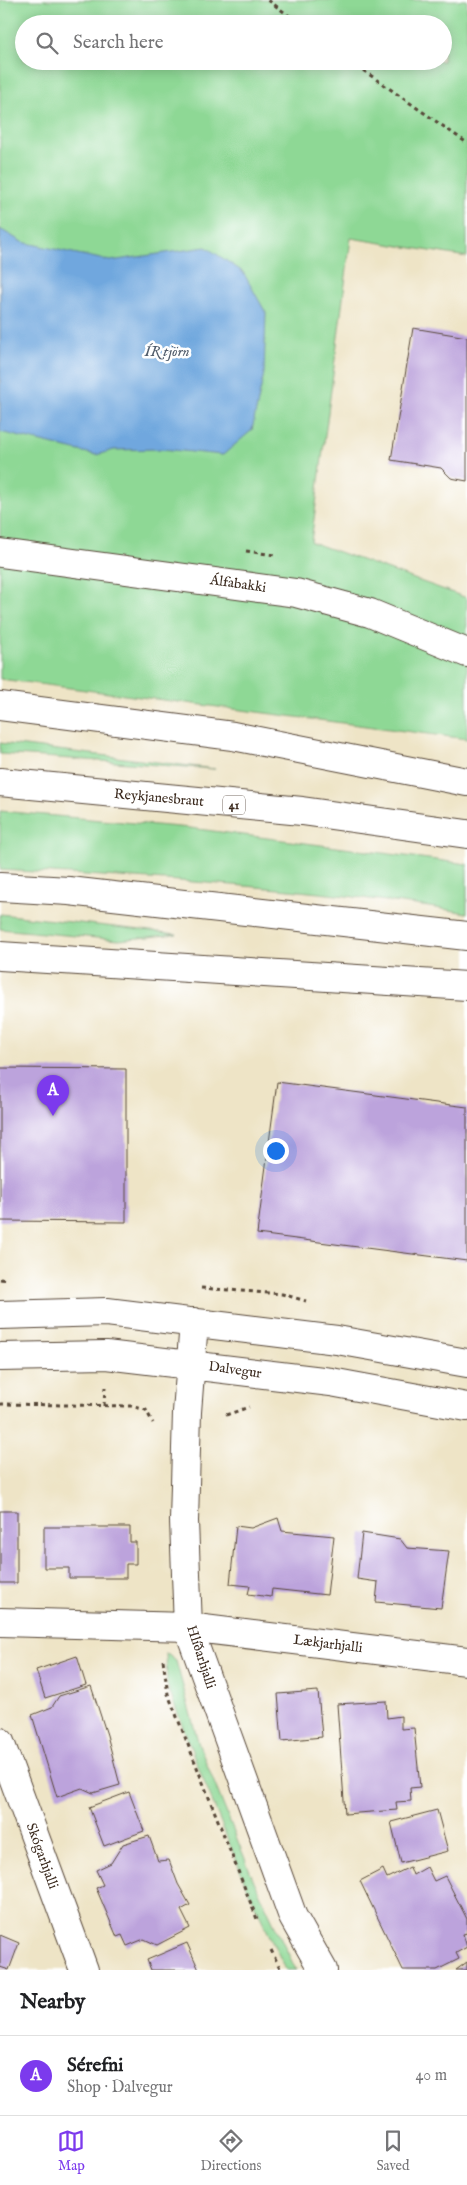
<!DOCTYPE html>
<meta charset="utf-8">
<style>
body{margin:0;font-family:"IM FELL English",serif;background:#f2f2f2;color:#202124}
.you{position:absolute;left:275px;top:1150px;width:18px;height:18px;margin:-12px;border:4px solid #fff;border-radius:50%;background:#1a73e8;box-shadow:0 0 0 8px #1a73e833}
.badge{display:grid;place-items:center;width:32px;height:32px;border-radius:50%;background:#7c3aed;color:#fff;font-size:16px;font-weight:700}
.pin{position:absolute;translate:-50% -41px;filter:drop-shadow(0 1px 2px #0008)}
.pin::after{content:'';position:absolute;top:26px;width:18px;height:15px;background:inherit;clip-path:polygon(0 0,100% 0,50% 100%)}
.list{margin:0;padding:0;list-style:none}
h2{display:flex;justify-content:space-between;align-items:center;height:65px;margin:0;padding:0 20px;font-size:21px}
h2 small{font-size:16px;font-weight:400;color:#757577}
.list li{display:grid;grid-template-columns:32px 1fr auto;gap:15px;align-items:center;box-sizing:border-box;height:80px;padding:0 20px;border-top:1px solid #e0e0e0}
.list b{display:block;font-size:19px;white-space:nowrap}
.list p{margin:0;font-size:16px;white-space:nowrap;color:#757577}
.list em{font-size:16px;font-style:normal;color:#757577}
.icon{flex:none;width:28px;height:28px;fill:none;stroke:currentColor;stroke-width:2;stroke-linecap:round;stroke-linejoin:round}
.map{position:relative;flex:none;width:467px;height:1970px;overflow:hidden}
.search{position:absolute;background:#fff;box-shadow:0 2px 12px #0003;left:15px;right:15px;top:15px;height:55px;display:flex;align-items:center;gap:12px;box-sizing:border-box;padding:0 18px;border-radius:28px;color:#757577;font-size:19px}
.sheet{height:145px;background:#fff}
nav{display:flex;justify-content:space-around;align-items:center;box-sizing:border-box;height:70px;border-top:1px solid #e0e0e0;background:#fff;font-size:14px;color:#757577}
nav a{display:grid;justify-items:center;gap:2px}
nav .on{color:#7c3aed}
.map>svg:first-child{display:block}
.green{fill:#8ed895;stroke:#64815a;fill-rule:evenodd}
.water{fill:#70a7de;stroke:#56687e}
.building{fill:#bca3dc}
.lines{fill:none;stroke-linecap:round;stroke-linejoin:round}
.minor-casing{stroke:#564637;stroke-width:30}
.highway-casing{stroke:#564637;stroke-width:30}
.path{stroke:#564637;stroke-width:3;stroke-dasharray:4 4;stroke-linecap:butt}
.minor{stroke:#fff;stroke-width:28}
.highway{stroke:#fff;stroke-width:28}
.labels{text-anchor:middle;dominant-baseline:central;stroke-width:5;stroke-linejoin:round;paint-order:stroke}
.shield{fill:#fff;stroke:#766a62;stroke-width:1}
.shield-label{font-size:12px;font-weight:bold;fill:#3b2a1e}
.street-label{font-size:14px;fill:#3b2a1e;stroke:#fff}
.water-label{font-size:15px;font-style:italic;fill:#505c6b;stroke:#fff}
</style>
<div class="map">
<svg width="467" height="1970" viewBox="0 0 467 1970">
<rect width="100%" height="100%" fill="#fff"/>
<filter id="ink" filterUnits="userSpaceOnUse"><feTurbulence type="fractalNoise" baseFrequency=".02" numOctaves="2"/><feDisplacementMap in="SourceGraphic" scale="10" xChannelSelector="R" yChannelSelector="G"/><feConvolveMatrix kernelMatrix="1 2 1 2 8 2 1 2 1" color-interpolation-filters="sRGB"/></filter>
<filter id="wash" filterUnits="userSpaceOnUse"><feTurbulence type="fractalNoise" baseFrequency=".0096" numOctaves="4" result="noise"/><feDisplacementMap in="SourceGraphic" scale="20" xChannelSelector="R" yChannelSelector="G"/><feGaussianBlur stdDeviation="1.12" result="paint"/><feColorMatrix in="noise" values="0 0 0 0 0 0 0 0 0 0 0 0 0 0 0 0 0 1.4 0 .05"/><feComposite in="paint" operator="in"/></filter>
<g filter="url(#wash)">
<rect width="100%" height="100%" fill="#eee4c6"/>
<!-- green -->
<path class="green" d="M0,0H467V257L351,238L311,542L467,598V739L0,679ZM24,24H443V61H24Z
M0,743L215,769L0,754Z
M0,811L190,828L467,864V913C313,887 156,879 0,870Z
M0,914L177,934L119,940L0,929Z
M166,1653L176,1661L199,1745L254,1881L296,1970H286L252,1899L199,1769L167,1685Z"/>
<!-- water -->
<path class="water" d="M0,229L22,242L110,261L206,247L243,272L266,313L264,373L252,430L223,455L162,449L114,450L96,455L0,432Z"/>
<g id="blocks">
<!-- building -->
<path class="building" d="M413,328L467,337V481L451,478L441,468L391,460Z
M0,1068L126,1069V1222L0,1221Z
M277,1082L467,1107V1261L257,1234Z
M0,1511H17V1583H0Z
M278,1518L282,1531L334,1536L327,1595L272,1589L271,1597L248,1594L250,1586L230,1584L236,1526L251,1528Z
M44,1527H130V1542H136V1564H126V1578H69V1568H44Z
M362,1533L400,1539L407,1548L449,1551L441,1608L376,1602L378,1582L357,1579Z
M77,1656L86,1685L45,1698L36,1670Z
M91,1686L107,1735L120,1785L93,1793L82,1788L57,1797L32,1715L52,1707L59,1696Z
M318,1691L322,1737L282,1741L278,1694Z
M386,1701L387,1718L401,1716V1729L414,1728L420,1787L410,1788L411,1801L396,1802L397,1810L345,1814L337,1704Z
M129,1792L144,1831L104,1846L89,1807Z
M437,1810L448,1851L401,1863L391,1822Z
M149,1836L158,1861L169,1860L178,1884L190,1905L181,1910L190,1928L157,1945L144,1939L127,1946L122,1935L117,1937L96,1888L103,1885L96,1870L111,1863L123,1844Z
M410,1867L413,1875L427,1867L434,1881L445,1876L467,1919V1933L463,1934L467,1947L456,1953L459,1959L437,1970H403L360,1881L383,1869L387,1878Z
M0,1935L19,1943L9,1970L0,1967Z
M187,1943L199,1970H151L147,1960Z
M467,1962V1970H456Z"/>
</g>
</g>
<g filter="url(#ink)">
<use href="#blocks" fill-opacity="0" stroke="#564637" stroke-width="1"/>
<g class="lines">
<!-- minor casing -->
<g class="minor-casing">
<path id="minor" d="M0,553L296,593L370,613L467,653
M0,1315L107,1312L337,1340L467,1363
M194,1322L187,1412L184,1521L188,1627L293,1917L323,1970
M0,1357L106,1355L331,1382L467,1407
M0,1622L188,1627L467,1661
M0,1742L84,1970"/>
</g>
<!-- highway casing -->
<g class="highway-casing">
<path id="highway" d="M0,706L233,736L467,782
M0,782L302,811L467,834
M0,887L69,891L467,936
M0,956L467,986"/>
</g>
<!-- path -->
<path class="path" d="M268,0L300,24
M350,61L467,143
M246,551L275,555
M0,1279L7,1280
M201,1288L282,1294L306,1301
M0,1404L131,1406L146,1410L153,1423
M104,1406L105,1387
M226,1415L249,1407
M163,1660L168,1694L257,1919
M271,1950L281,1970"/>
<!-- minor -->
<use href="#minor" class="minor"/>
<!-- highway -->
<use href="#highway" class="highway"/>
</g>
</g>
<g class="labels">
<!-- shield labels -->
<rect class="shield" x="223" y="795.5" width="22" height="19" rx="4"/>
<g class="shield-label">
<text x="234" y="805">41</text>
</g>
<!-- street labels -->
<g class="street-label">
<text transform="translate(238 584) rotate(8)">Álfabakki</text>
<text transform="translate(159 798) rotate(5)">Reykjanesbraut</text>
<text transform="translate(235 1370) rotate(8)">Dalvegur</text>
<text transform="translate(328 1644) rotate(7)">Lækjarhjalli</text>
<text transform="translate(201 1657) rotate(72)">Hlíðarhjalli</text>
<text transform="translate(42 1856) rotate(70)">Skógarhjalli</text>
</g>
<!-- water labels -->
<g class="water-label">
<text x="167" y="351">ÍR tjörn</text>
</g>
</g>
</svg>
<div class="you"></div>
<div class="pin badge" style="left:53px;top:1116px">A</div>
<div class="search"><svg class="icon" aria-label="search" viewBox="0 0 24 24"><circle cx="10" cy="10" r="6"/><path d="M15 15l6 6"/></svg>Search here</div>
</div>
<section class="sheet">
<h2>Nearby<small></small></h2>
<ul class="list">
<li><span class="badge">A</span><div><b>Sérefni</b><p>Shop · Dalvegur</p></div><em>40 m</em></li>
</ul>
</section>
<nav>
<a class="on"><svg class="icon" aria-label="map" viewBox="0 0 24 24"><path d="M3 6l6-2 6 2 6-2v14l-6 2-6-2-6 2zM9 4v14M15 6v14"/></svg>Map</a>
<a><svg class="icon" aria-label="directions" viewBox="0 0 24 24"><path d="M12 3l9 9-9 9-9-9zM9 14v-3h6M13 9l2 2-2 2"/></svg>Directions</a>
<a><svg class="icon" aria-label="saved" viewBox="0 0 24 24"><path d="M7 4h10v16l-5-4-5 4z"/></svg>Saved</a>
</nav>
